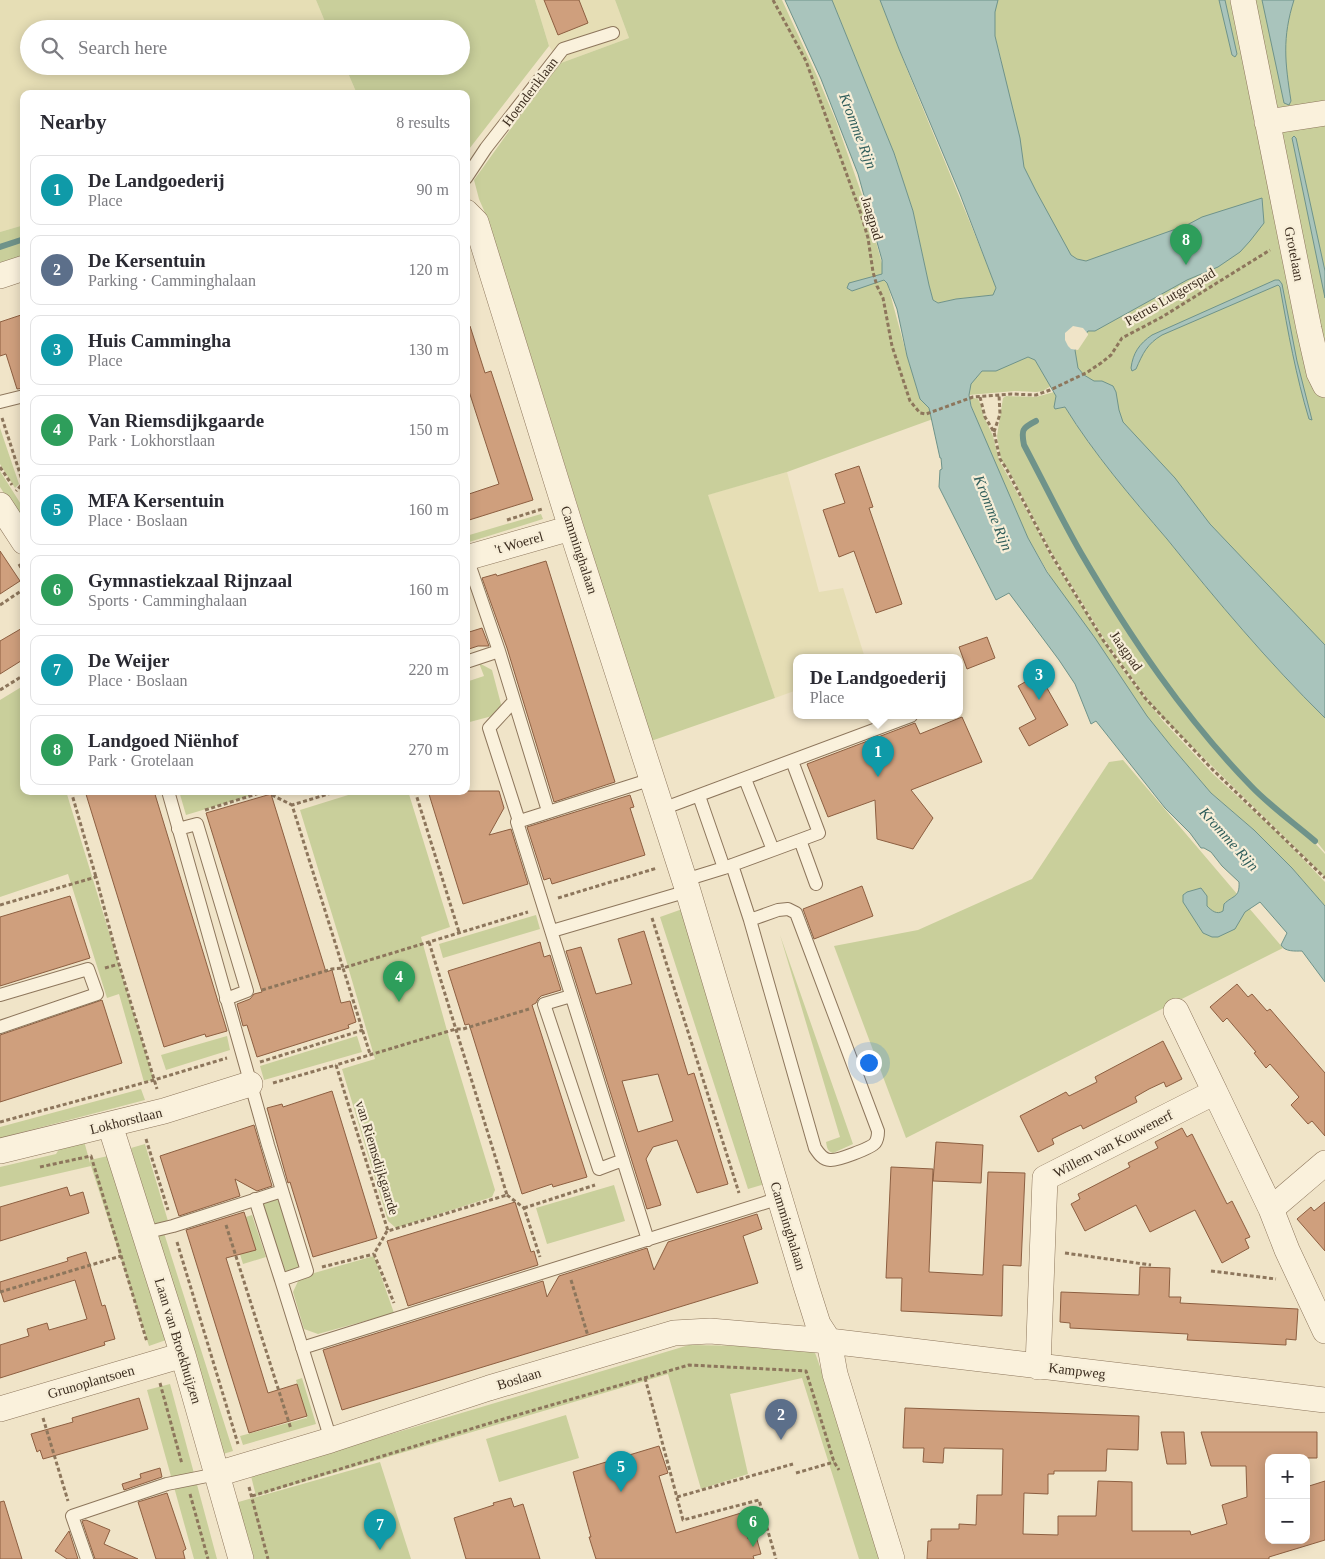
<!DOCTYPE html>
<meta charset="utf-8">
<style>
body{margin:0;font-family:"Times New Roman",serif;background:#f2f2f3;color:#2b2b33}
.controls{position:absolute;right:15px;bottom:15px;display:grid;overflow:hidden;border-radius:10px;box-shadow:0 2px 12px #0003}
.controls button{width:45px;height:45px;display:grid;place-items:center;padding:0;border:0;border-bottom:1px solid #e1e1e2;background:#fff;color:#2b2b33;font:25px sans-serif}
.you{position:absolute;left:868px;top:1062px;width:18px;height:18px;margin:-12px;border:4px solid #fff;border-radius:50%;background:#1a73e8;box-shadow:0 0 0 8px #1a73e833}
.badge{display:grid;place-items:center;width:32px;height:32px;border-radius:50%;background:#d93025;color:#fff;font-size:16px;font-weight:700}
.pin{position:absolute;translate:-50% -41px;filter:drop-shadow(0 1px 2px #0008)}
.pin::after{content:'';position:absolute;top:26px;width:18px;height:15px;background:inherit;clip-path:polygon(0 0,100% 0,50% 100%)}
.popup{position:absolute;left:793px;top:654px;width:170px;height:65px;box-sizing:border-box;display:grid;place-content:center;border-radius:10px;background:#fff;filter:drop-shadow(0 1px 4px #0005);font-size:16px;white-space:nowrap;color:#7c7c81}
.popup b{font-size:19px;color:#2b2b33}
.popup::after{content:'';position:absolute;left:50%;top:100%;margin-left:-10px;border:10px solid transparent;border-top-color:#fff}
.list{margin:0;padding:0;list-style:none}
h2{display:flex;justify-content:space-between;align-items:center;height:65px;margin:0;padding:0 20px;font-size:21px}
h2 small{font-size:16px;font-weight:400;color:#7c7c81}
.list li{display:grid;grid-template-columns:32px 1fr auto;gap:15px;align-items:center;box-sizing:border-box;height:70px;margin:0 10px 10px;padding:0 10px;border:1px solid #e1e1e2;border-radius:10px}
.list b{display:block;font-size:19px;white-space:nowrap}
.list p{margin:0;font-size:16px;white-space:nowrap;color:#7c7c81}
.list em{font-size:16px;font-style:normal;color:#7c7c81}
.icon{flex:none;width:28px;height:28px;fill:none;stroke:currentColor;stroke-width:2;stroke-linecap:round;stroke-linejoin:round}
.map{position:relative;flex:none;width:1325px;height:1559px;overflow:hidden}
.search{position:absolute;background:#fff;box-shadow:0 2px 12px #0003;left:20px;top:20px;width:450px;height:55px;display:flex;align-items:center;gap:12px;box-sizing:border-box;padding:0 18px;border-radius:28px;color:#7c7c81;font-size:19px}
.panel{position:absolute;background:#fff;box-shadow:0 2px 12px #0003;left:20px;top:90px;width:450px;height:705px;border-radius:10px}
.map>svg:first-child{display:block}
.farmland{fill:#e6deb5}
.green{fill:#c9cf9b}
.water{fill:#a9c4bc;stroke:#6f938a}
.pier{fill:#f0e4c8}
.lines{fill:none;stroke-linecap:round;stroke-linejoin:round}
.stream{stroke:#6f938a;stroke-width:6}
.building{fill:#cf9f7d;stroke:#8d5f41;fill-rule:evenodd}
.lane-casing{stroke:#8d765c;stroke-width:14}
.street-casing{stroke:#8d765c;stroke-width:26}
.path{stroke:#8d765c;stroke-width:3;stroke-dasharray:4 2.5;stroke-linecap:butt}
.lane{stroke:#faf1dc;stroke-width:12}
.street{stroke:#faf1dc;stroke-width:25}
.labels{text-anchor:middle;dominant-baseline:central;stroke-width:4.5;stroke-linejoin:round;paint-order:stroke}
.street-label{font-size:14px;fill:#3d2e20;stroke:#f7eed8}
.water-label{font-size:15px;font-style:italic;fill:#2f5d5a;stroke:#f7eed8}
</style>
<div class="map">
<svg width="1325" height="1559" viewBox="0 0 1325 1559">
<rect width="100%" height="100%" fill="#f0e4c8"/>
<!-- farmland -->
<path class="farmland" d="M0,0H316L328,29H29V66H345L357,94H24V225L0,232Z
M535,0H615L629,38L561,63L549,46Z
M787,472L819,592L843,588L865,658H797V690L775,698L707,495Z"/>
<!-- green -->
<path class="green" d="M316,0H535L549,46L466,153V94H357L345,66H461V29H328Z
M615,0H782L817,76L836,121L868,212L907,356L920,399L929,408L933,419L787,472L708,495L775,698L651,741L489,222L479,199L474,180L535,95L561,63L629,38Z
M832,0H880C916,96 958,190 995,285L996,292L994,295L956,299L938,303L933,300L929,285L913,211L894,153Z
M991,0H1325V673L1077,372L1016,157L1001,59L995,36V25Z
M24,225V261L0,268V232Z
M1028,357L1035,360L1051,386L1043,391L1036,392L1015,391L969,395L970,384L982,371Z
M1054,392L1056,396L1055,409L1065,407C1094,454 1131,497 1167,539C1217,601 1268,662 1325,718V852L1316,841L1314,842L1325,854V877L1160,715L1142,692L1105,640L1050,550L1009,471L1001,460L997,436L1003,398L1006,396L1036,397Z
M974,398L978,399L980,403L984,417L993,436L999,460L1038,531L1050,555L1103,640L1125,673L1163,721L1213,774L1279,834L1325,882V906L1292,868L1254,830L1211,793L1171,746L1147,716L1095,638L1057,588L1028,538L986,443L969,400Z
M0,428L19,484L15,488L0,464Z
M0,471L24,509V524L0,487Z
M541,514L543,519L466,543V536Z
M479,663L492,670L502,708L496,715L466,723V682L484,676Z
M23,686L24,791H66L154,1080L144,1082L119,994L107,998L68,874L0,897V700Z
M1123,760L1283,948L906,1138L834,946L918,930L1032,879L1109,762Z
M179,791H255L256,794L186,815Z
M361,791H408L450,927L421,937L451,1045L495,1190L492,1197L396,1228L388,1221L342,1069L375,1059L346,960L300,810Z
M688,907L775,1181L748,1189L660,917Z
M536,915L540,929L443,958L439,944Z
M780,935L853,1144L833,1153C827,1151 827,1147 826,1142L840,1137Z
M227,1036L230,1050L166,1070L161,1055Z
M357,1036L362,1052L264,1080L260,1066Z
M141,1089L145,1100L0,1138V1127Z
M84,1141L90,1163V1160L108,1156L166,1340L149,1346L91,1166L0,1187V1167L56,1154L61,1146Z
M145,1144L168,1221L154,1224L131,1148Z
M614,1185L625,1221L547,1244L536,1208Z
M280,1194L305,1268L284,1275L259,1200Z
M252,1215L266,1257L243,1264L230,1222Z
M164,1233L233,1451L223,1454L156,1235Z
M374,1256L394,1313L318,1334L304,1329L293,1292L300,1277Z
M689,1345L813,1347L824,1378L881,1559H859L802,1378L730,1394L748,1474L701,1489L668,1374L256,1496L251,1476Z
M302,1378L316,1424L243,1445L240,1436L306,1418L307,1419L296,1380Z
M170,1384L217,1559H194L147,1390Z
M566,1415L579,1458L499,1482L486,1439Z
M380,1462L411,1559H250L235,1503Z"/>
<!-- water -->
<path class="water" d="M785,0H832L894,153L913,211L929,285L933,300L938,303L956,299L993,295L996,288L960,194L899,49L880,0H998L995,12V36L1020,138L1024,167L1036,191L1071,255L1077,259L1086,261L1187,225L1202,217L1262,198L1264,223L1250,241L1240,252L1218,267L1187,280L1095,331H1088L1075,350L1078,368L1084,375L1094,381H1102L1113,386L1116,392L1119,410L1123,422L1175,478L1210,524L1325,645V718C1268,662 1217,601 1167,539C1131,497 1094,454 1065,407L1055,409L1054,407L1056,396L1035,360L1028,357L996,371H982L971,384L969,395L971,406L1028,538L1047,572L1095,638L1147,716L1171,746L1211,793L1254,830L1292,868L1325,906V982L1302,951C1295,951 1285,952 1281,945L1287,933L1260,902L1245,912L1235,929L1218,937H1212L1203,933L1183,902V895L1187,892L1201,888L1207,896V906C1212,911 1217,915 1223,911L1224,904C1233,895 1240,898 1239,882L1222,866L1211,852L1204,848H1201L1190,833L1165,808L1096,721L1091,724L1075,684L1059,660L1009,593L996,600L941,491L939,487L940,470L942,469L941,458H940L929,408L920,399L907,356L897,309L887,283L884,280L852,291L847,288L849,283L882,274V260L858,174L821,79Z
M1219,0H1225L1237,54L1235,57L1232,55Z
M1262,0H1294C1282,38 1285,62 1291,101L1289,105L1284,103Z
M1294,136L1296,138L1325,271V298L1292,138Z
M1275,280H1279L1282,284L1297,361L1312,420L1309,419C1296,376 1288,332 1280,287L1278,285L1162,335C1147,344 1143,353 1136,369L1132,371L1131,368C1133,353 1139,344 1152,335Z"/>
<!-- pier -->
<path class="pier" d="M1073,326L1083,328L1088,334V335L1078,350L1071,349L1068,346L1065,340V333Z"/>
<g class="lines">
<!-- stream -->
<path class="stream" d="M0,247L24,239
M1036,421C1022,428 1021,430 1024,445C1043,481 1061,518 1081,553C1130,637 1184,717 1251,786C1270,806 1294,823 1315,841"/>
</g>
<!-- building -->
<path class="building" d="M544,0H579L588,23L558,35Z
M24,314V388L17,389L6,354L0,356V322Z
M470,326L485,373L491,371L533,500L466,521V495L499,484L466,382V327Z
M859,466L873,507L869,508L902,604L876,613L854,551L839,557L823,510L845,503L835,474Z
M0,551L20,581L0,594Z
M546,561L615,782L554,802L507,648L482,578L496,574L497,576Z
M24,627V659L0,674V641Z
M482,628L489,646H478L466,650V633Z
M987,637L995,658L967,669L959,647Z
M1039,674L1068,725L1029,746L1019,728L1036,719L1018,686Z
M962,717L982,762L911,790L933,818L913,849L877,839L875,800L828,817L807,764L915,723L920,734Z
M85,791H154L227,1031L206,1037L205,1034L164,1047Z
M428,791H499L504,808L489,835L511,829L528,884L463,904Z
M271,794L326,972L332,970L341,1003L350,1001L356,1022L348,1025L349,1028L257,1057L247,1025L243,1026L237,1004L250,999L254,994L262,992L206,813Z
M630,795L634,807L630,808L645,855L552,884L550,878L544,880L527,827Z
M862,886L873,916L814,939L803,909Z
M70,896L90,958L0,986V917Z
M644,931L688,1075L694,1073L728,1184L697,1193L677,1140L653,1147L646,1159L661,1205L647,1209L566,951L581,947L596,994L632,984L618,939ZM658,1074L673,1121L638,1132L622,1081Z
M540,942L544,957L550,955L561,990L541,996L538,999L536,1003L532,1005L587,1177L553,1187L552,1184L522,1194L469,1024L465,1025L448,971Z
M1237,984L1248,997L1252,994L1267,1011L1270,1009L1325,1073V1136L1312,1121L1308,1124L1291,1105L1299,1097L1270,1064L1266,1068L1254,1053L1256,1052L1227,1018L1223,1022L1210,1007Z
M102,1000L122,1063L0,1102V1035Z
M1163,1041L1182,1079L1166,1087L1164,1082L1149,1089L1135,1097L1137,1102L1083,1129L1081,1125L1066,1132L1052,1139L1054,1144L1038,1152L1020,1116L1066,1092L1069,1096L1097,1082L1095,1077Z
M332,1091L377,1238L313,1257L290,1182L288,1183L267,1108L282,1104L283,1107Z
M254,1125L272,1186L257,1191L235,1179L240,1196L179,1216L160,1156Z
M1182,1128L1187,1137L1192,1134L1227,1204L1232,1201L1250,1237L1245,1239L1249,1248L1222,1263L1195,1210L1150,1232L1136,1205L1085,1231L1071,1204L1080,1199L1078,1194L1130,1167L1128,1163L1158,1148L1155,1142Z
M936,1142L983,1145L981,1183L933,1181Z
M891,1167L933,1169L929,1272L983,1275L988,1172L1025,1173L1021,1266L1003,1265L1002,1316L901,1311L902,1278H886Z
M67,1187L70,1196L83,1192L89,1213L0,1241V1207Z
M515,1202L531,1252L534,1251L538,1265L408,1306L387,1241Z
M1325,1202V1251L1297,1219L1311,1207L1314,1211Z
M244,1212L256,1250L226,1258L238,1296L268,1393L297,1384L307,1416L249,1433L186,1230Z
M757,1214L762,1229L743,1236L758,1283L342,1410L323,1350L543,1281L547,1297L559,1276L647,1248L654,1270L668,1242Z
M86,1252L102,1306L105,1305L115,1339L104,1342L105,1345L0,1378V1345L29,1336L27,1329L47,1323L49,1330L87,1319L75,1280L4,1302L0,1289V1282L68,1261L67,1258Z
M1140,1267L1170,1268L1169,1297H1181L1180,1303L1298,1309L1296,1340L1286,1339V1345L1187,1340L1188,1334L1070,1328V1323L1060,1322L1061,1292L1139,1295Z
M139,1398L148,1429L43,1459L40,1450L37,1452L31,1434L73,1422L72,1418Z
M905,1408L1139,1416L1138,1450L1107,1449L1106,1471H1054V1474H1048V1494L1024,1493L1023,1534L1058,1535V1516H1096L1098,1481L1132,1482V1531H1190L1191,1535L1227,1524L1222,1505L1247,1497L1246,1466H1211L1201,1432H1317V1458H1269V1540H1306V1487L1325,1481V1540L1269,1557V1559H927L928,1541H931V1529H959V1524L976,1525L977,1495H1002L1003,1449L944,1448L943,1463L923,1462L924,1448H903Z
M1161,1432H1184L1186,1464H1167Z
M659,1446L668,1473L659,1476L676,1533L741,1513L748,1539L756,1536L761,1554L753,1556L754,1559H596L589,1537H591L573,1472Z
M160,1468L162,1477L124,1490L122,1484L141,1478L140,1474Z
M167,1493L186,1549L183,1551L185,1559H156L138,1502Z
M511,1498L514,1507L523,1504L540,1559H466L454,1518L494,1505L493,1503Z
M4,1501L22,1559H0V1502Z
M86,1520L110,1530L104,1544L138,1559H95L82,1521Z
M69,1531L78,1559H67L55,1551Z"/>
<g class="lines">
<!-- lane casing -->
<g class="lane-casing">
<path id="lane" d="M466,178L486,148L563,49L613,33
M0,402L24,396
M466,555L499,651L548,811
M466,662L499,651
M514,701L489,728L519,821
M168,791L268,1145L307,1271L281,1280L331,1440
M662,809L911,716
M178,829L197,824L247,991L226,999
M800,840L816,884
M773,850L819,833L792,761
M732,865L750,920L815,1148C819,1154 823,1160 830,1160C837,1161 871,1148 875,1143C878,1139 878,1135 878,1131L796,913L788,909L778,910L750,920
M724,868L773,850L745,779
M685,880L724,868L699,796
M552,931L688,891
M0,995L88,969L97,994L0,1027
M571,996L544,1004L599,1169L623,1160
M255,1199L281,1280
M144,1233L173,1226L282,1191
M648,1240L517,822L652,779
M302,1348L780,1198
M87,1559L72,1516L167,1484L217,1474"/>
</g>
<!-- street casing -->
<g class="street-casing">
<path id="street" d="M1243,0L1309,329L1319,373L1325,385
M1267,122L1325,113
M466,212L476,222L571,528L688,891L806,1286L818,1324L829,1341L835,1374L892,1559
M0,276L24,268
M0,505L24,542
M466,558L571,528
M1176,1011L1215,1092
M110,1125L183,1355L241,1559
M0,1151L164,1111L250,1084
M1271,1209L1325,1163
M1038,1367L1045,1178L1215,1092L1271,1209L1287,1250L1325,1331
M0,1409L183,1355
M217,1474L331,1440L489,1388L674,1333L710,1331L829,1341L1325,1400"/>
</g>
<!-- path -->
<path class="path" d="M773,0L806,61L861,214L868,238L873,272L877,286L883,298L892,346L910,401L920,413L926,414L973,397L1012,394L1036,395L1050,390L1086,373L1101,363L1111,355L1122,338L1162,317L1270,250
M980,397L985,417L994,432L1000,459L1006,468L1051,554L1103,640L1145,698L1211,768L1325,878
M2,418L23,483L16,491
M994,432L1000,414L999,395
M0,467L12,485
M507,520L542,509
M19,564L24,573
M0,605L24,589
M0,690L24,675
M71,791L96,877
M338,791L292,805L343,968L528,912
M415,791L459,932
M266,792L292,805
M205,810L266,791
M558,898L657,868
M0,905L96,877L119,964L157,1089
M652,918L739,1193
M429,942L507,1195L388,1231L336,1065L456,1029H463L529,1009
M105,968L119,964
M262,990L332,969L343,968L370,1054
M260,1062L363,1030
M273,1083L336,1065
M0,1122L154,1080L227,1058
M146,1139L168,1210
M40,1167L91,1156L147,1342
M507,1195L524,1208L540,1257
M524,1208L595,1185
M226,1225L291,1429
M387,1231L374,1254L394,1303
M177,1242L238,1444
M1065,1253L1151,1265
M322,1267L374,1254
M1211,1271L1276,1279
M571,1280L588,1336
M0,1292L121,1256
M645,1378L683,1520L759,1500L776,1559
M160,1383L182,1464
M43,1418L68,1501
M796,1473L834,1462
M249,1487L268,1559
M190,1494L208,1559
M252,1496L500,1420L689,1365L806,1371L834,1462L839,1470
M677,1497L793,1464"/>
<!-- lane -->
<use href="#lane" class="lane"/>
<!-- street -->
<use href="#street" class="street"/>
</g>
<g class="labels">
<!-- street labels -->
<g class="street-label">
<text transform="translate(530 92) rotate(-53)">Hoenderiklaan</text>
<text transform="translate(872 218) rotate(73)">Jaagpad</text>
<text transform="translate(1294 254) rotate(79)">Grotelaan</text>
<text transform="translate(1170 297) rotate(-30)">Petrus Lutgerspad</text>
<text transform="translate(519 543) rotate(-16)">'t Woerel</text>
<text transform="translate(579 550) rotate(72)">Camminghalaan</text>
<text transform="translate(1126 651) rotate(55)">Jaagpad</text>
<text transform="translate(126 1121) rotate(-14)">Lokhorstlaan</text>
<text transform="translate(1113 1144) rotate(-27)">Willem van Kouwenerf</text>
<text transform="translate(377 1158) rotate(73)">van Riemsdijkgaarde</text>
<text transform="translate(788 1226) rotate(73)">Camminghalaan</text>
<text transform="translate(178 1341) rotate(73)">Laan van Broekhuijzen</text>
<text transform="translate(1077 1371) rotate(7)">Kampweg</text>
<text transform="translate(519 1379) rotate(-17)">Boslaan</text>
<text transform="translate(91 1382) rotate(-16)">Grunoplantsoen</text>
</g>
<!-- water labels -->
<g class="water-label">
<text transform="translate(858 131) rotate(69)">Kromme Rijn</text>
<text transform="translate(993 513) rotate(68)">Kromme Rijn</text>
<text transform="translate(1229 839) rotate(48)">Kromme Rijn</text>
</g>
</g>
</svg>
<div class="controls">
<button>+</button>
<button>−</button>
</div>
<div class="you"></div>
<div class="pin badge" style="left:878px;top:777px;background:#0f9aa8">1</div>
<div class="popup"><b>De Landgoederij</b>Place</div>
<div class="pin badge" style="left:781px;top:1440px;background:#5c6f8a">2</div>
<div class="pin badge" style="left:1039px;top:700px;background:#0f9aa8">3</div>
<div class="pin badge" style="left:399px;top:1002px;background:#2e9e5b">4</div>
<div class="pin badge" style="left:621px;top:1492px;background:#0f9aa8">5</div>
<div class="pin badge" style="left:753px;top:1547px;background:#2e9e5b">6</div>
<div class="pin badge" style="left:380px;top:1550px;background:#0f9aa8">7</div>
<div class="pin badge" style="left:1186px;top:265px;background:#2e9e5b">8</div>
<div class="search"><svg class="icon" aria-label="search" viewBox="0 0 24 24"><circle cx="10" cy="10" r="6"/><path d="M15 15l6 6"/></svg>Search here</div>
<section class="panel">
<h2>Nearby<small>8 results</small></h2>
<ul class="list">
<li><span class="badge" style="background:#0f9aa8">1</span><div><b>De Landgoederij</b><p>Place</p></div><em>90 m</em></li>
<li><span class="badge" style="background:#5c6f8a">2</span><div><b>De Kersentuin</b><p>Parking · Camminghalaan</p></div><em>120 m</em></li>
<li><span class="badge" style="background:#0f9aa8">3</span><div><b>Huis Cammingha</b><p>Place</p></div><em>130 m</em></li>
<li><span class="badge" style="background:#2e9e5b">4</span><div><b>Van Riemsdijkgaarde</b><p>Park · Lokhorstlaan</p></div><em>150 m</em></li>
<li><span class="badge" style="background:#0f9aa8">5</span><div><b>MFA Kersentuin</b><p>Place · Boslaan</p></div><em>160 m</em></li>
<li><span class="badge" style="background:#2e9e5b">6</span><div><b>Gymnastiekzaal Rijnzaal</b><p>Sports · Camminghalaan</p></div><em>160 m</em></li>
<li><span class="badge" style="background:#0f9aa8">7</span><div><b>De Weijer</b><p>Place · Boslaan</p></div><em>220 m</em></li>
<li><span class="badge" style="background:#2e9e5b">8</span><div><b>Landgoed Niënhof</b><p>Park · Grotelaan</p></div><em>270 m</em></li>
</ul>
</section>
</div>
